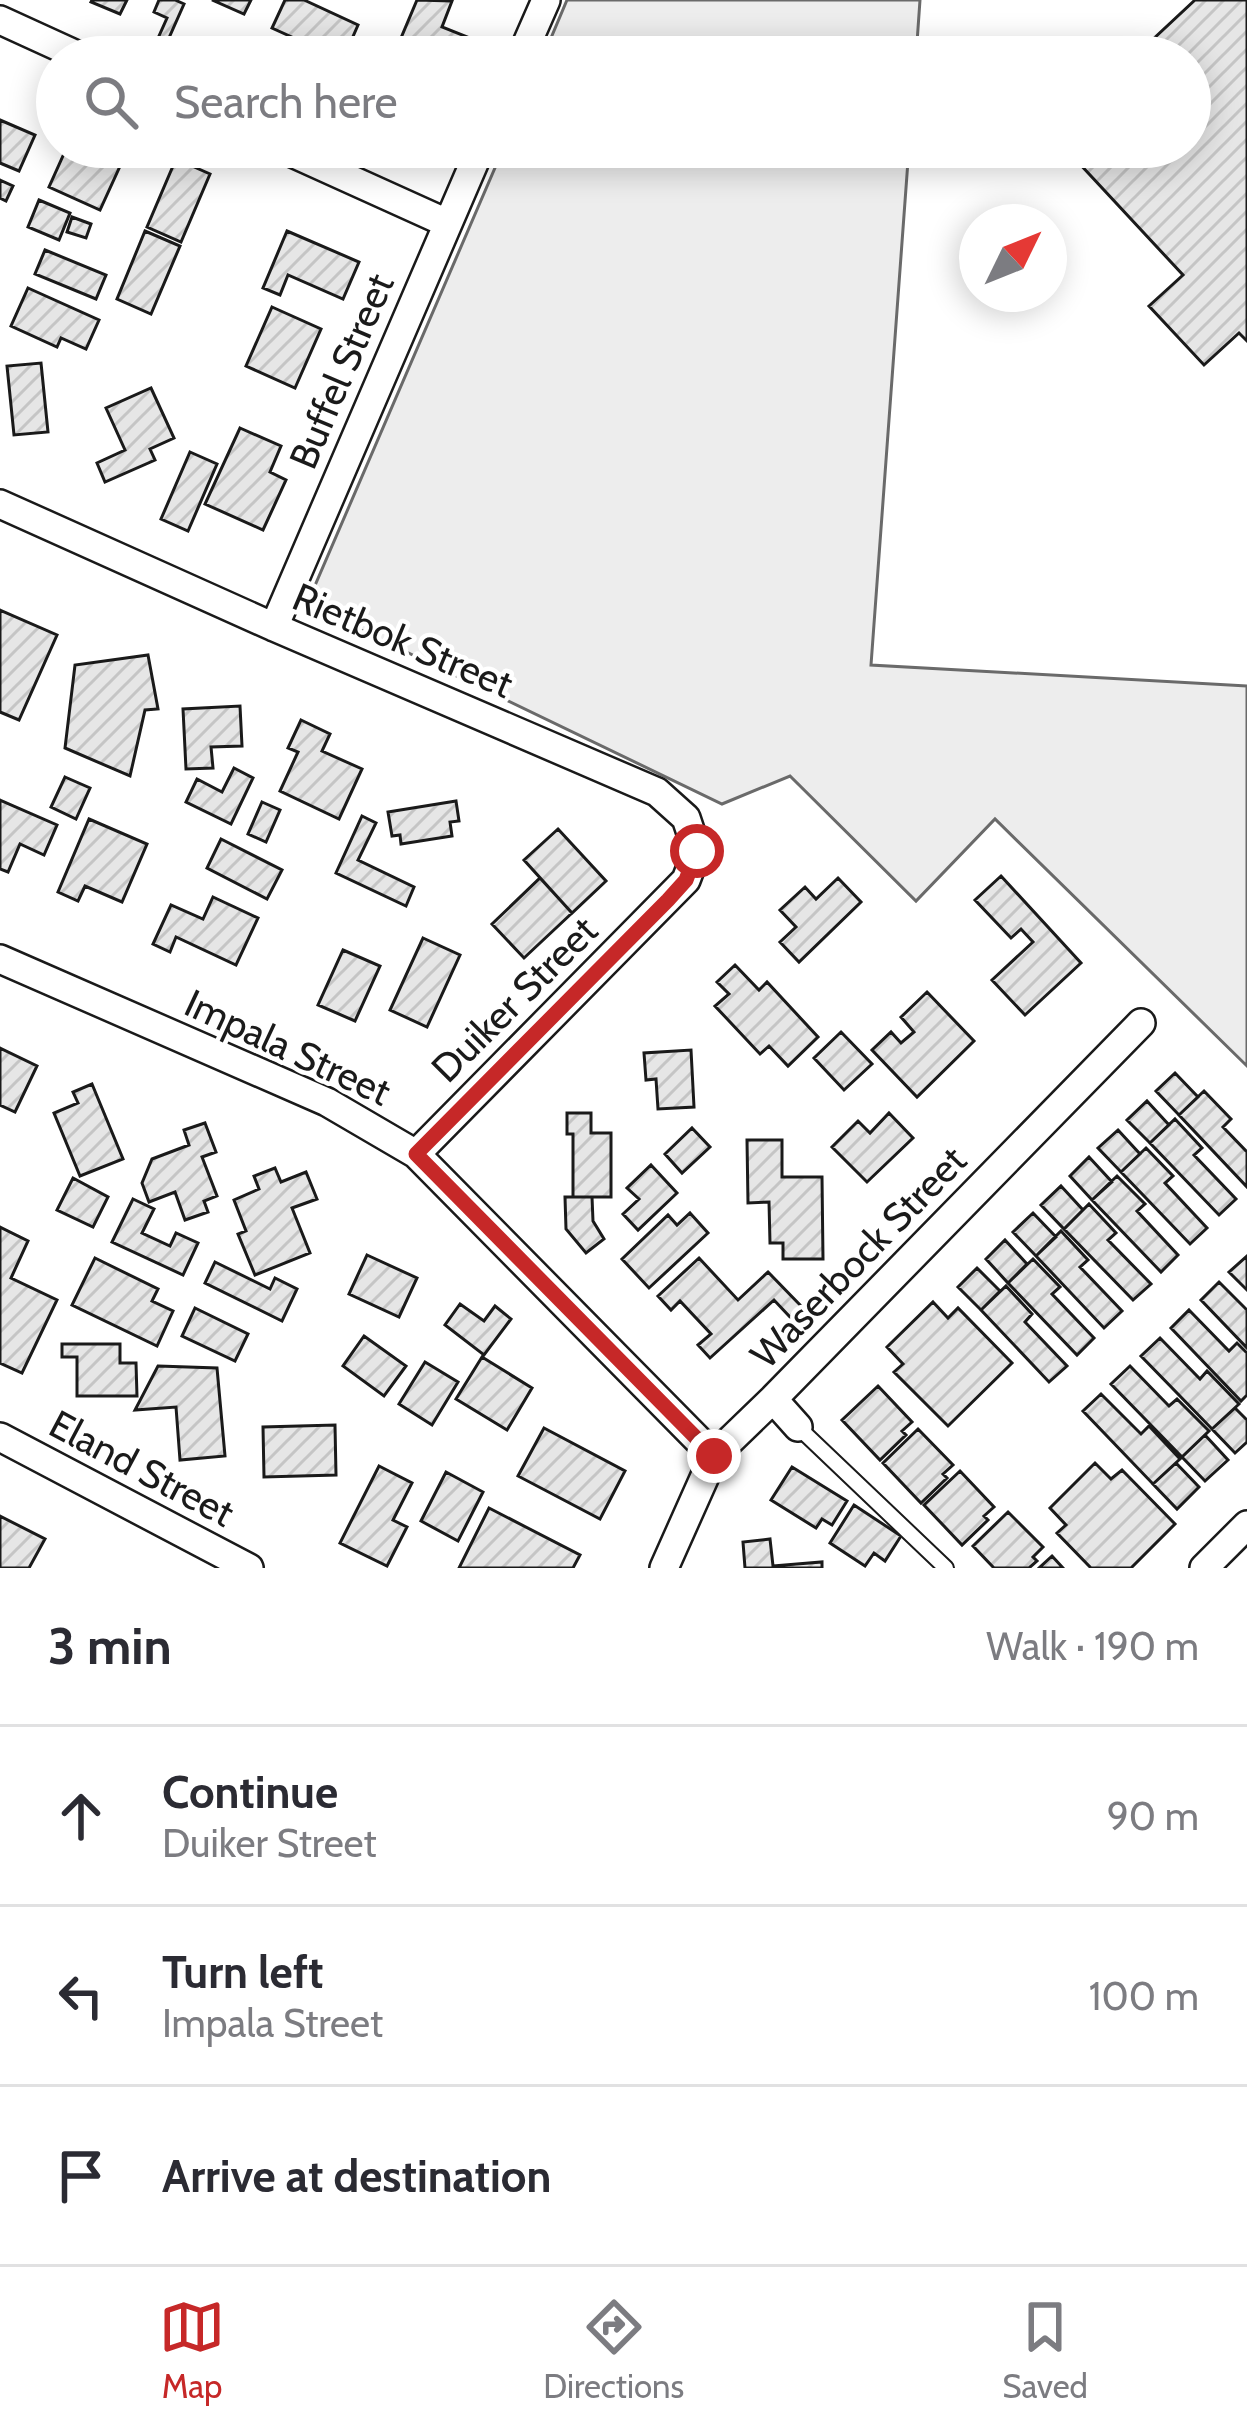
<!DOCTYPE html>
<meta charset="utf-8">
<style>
body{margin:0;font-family:Cabin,sans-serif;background:#f7f7f7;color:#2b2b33}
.compass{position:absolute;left:959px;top:204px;width:108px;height:108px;border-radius:50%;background:#fff;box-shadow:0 6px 30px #0003;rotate:47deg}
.stop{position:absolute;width:36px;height:36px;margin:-27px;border:9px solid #c62828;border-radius:50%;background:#fff}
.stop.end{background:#c62828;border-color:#fff;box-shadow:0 3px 12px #0008}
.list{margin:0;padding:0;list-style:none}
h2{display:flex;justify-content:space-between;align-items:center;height:156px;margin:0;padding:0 48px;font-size:51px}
h2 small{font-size:39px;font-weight:400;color:#7c7c81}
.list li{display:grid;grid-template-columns:78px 1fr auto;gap:36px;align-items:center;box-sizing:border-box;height:180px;padding:0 48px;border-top:3px solid #e1e1e2}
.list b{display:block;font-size:45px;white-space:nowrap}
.list p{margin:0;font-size:39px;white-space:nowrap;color:#7c7c81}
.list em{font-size:39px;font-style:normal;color:#7c7c81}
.icon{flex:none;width:66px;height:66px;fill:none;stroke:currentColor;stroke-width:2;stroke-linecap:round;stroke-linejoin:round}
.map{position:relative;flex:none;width:1247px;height:1568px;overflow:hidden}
.search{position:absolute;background:#fff;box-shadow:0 6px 30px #0003;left:36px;right:36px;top:36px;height:132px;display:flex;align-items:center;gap:30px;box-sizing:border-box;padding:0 42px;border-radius:66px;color:#7c7c81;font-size:45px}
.sheet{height:696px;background:#fff}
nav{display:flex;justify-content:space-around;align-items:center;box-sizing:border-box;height:168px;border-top:3px solid #e1e1e2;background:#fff;font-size:33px;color:#7c7c81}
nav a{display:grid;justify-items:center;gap:6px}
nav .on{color:#c62828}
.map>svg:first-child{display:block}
.built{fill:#ededed;stroke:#6a6a6a;stroke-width:3}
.building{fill:url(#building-hatch);stroke:#1a1a1a;stroke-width:3}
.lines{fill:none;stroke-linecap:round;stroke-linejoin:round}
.service-casing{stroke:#1a1a1a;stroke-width:18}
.minor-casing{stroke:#1a1a1a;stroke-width:32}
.service{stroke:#fff;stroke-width:14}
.minor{stroke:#fff;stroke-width:27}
.route{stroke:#c62828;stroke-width:15}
.labels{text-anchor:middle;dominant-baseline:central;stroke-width:9;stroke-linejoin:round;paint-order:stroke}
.street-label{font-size:39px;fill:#1a1a1a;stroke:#fff}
</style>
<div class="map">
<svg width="1247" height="1568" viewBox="0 0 1247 1568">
<defs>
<pattern id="building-hatch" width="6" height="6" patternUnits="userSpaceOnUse" patternTransform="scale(3)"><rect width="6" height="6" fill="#e6e6e6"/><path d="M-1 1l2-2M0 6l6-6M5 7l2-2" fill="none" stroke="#c5c5c5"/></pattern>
</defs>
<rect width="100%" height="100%" fill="#fff"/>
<!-- built -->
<path class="built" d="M567,0H920L916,57H543Z
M504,147H909L871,665L1247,686V1066L995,819L916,901L790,776L722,804L307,604Z"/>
<!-- building -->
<path class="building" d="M92,0H127L120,14L91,2Z
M159,0H175L184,4L168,40L159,36L167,18L154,12Z
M212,0H251L244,14Z
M285,0H304L358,25L344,57H336L272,28Z
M417,0L452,1L442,27L470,38L462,57H448L401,38Z
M1195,0H1247V341L1239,333L1204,365L1149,306L1183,275L1064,147H1190V57H1134Z
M1195,0H1247V341L1239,333L1204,365L1149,306L1183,275L1064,147H1190V57H1134Z
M0,120L35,135L19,171L0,163Z
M67,147H83L121,164L100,210L49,187Z
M176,159L210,174L181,242L147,227Z
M0,180L13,186L6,201L0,198Z
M39,200L70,213L59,240L28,227Z
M72,217L91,224L86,238L67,232Z
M145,231L180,246L151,314L117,299Z
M287,231L359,262L343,299L288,275L280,295L263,288Z
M45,250L106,275L96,299L35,274Z
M28,288L99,320L86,349L61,338L57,347L11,326Z
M272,307L321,329L295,388L246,366Z
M41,363L48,432L14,435L7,366Z
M151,388L174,438L150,449L155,460L105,482L97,463L125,450L106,408Z
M240,428L281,446L270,472L286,480L263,530L205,504Z
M190,452L217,464L188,531L161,519Z
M0,610L57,635L19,720L0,712Z
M148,655L158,709L145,710L130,776L65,748L75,665Z
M240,706L242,746L211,747L213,768L186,769L183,709Z
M301,720L330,734L322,751L362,769L339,819L280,791L298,752L288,748Z
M234,768L253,778L231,824L186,802L197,779L222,792Z
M65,777L90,788L76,819L51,807Z
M0,800L57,825L44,855L20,844L8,872L0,869Z
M456,801L459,821L450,822L452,836L401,844L400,835L392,836L388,812Z
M262,802L280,810L266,842L248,834Z
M362,816L376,823L358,860L414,887L406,906L336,873Z
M89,819L147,844L122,902L85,886L78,901L58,892Z
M558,829L606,881L572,913L524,860Z
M221,839L282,870L267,899L207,868Z
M1001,876L1081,963L1025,1015L992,980L1033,942L1021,929L1011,938L975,900Z
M540,878L572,913L524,958L492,924Z
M838,878L861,902L799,962L780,942L796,927L780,910L805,887L816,899Z
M213,897L258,918L236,965L176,937L170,952L153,944L171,905L203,919Z
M423,938L460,955L427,1027L390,1010Z
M343,950L380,966L355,1021L318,1005Z
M735,965L759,990L767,982L818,1037L788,1066L769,1046L760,1054L715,1006L729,994L717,982Z
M927,992L974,1041L917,1097L872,1050L891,1032L901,1043L914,1032L901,1017Z
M841,1032L872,1064L844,1090L814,1058Z
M0,1048L37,1066L15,1112L0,1105Z
M691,1050L694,1107L658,1109L656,1079L646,1080L644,1053Z
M1175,1073L1198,1097L1179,1115L1156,1091Z
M92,1084L123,1159L80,1176L54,1113L78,1103L73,1092Z
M1204,1091L1231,1119L1223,1127L1247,1152V1187L1179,1115Z
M1147,1101L1169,1125L1150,1143L1127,1120Z
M567,1113H591V1133H611V1197H573V1134H567Z
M889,1113L913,1138L867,1182L832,1147L858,1121L870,1133Z
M1175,1119L1202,1148L1194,1155L1236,1199L1219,1215L1150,1143Z
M205,1123L216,1152L202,1157L217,1196L204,1201L208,1212L185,1220L175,1192L149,1202L142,1183L152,1159L189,1145L184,1130Z
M692,1128L710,1147L682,1173L665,1154Z
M1118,1130L1140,1154L1121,1172L1098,1148Z
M747,1140H782V1177H822L823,1259H783V1243H770L769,1202L748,1203Z
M1146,1148L1173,1176L1165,1183L1207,1228L1190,1244L1121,1172Z
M1089,1157L1112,1182L1092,1200L1070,1176Z
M651,1165L677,1193L638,1230L623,1214L639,1199L627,1188Z
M275,1168L281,1182L306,1172L317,1199L292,1208L310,1253L255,1275L238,1234L246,1231L234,1200L259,1189L254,1176Z
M1117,1176L1145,1204L1137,1211L1178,1255L1161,1272L1092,1200Z
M73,1178L108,1197L93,1227L57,1210Z
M1061,1186L1083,1210L1064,1229L1041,1205Z
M565,1197H592L593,1221L604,1239L586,1253L566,1229Z
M133,1199L154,1209L142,1233L170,1246L176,1233L198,1243L183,1275L112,1242Z
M1089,1204L1116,1233L1108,1240L1151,1284L1133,1300L1064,1229Z
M690,1213L708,1233L649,1288L622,1259L668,1215L677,1225Z
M1033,1213L1056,1237L1036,1256L1013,1232Z
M0,1227L28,1241L11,1278L57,1300L22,1373L0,1363Z
M1061,1231L1088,1260L1080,1267L1122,1311L1104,1328L1036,1256Z
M1005,1240L1027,1264L1008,1283L986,1259Z
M367,1255L417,1278L399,1317L349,1294Z
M1247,1256V1290L1229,1272Z
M95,1258L158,1289L152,1301L173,1311L157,1346L72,1305Z
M699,1258L738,1300L768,1272L802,1307L791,1318L774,1300L710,1358L698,1345L711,1334L680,1301L671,1310L658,1296Z
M1033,1259L1060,1287L1052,1294L1094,1338L1077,1355L1008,1283Z
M215,1262L270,1289L275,1278L297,1289L282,1321L205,1283Z
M977,1268L1000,1291L981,1310L958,1287Z
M1219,1282L1247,1310V1348L1201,1300Z
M1006,1286L1032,1314L1025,1322L1067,1366L1049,1382L981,1310Z
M933,1302L948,1318L958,1308L1012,1363L948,1426L894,1372L903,1364L887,1347Z
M460,1304L484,1321L495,1306L511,1319L484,1355L445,1325Z
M195,1308L248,1334L235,1361L182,1336Z
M1189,1310L1229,1351L1237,1343L1247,1353V1395L1241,1401L1171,1328Z
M364,1336L406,1366L384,1396L343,1366Z
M1160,1338L1200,1379L1207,1371L1239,1404L1212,1429L1141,1356Z
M62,1344H120V1363H136L137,1396H77V1357H62Z
M482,1357L532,1388L507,1430L456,1399Z
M425,1362L458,1382L432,1425L399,1404Z
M158,1366L217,1368L225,1456L180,1460L176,1407L135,1410Z
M1130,1366L1169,1406L1177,1399L1209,1431L1182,1457L1111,1384Z
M878,1386L912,1422L902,1431L906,1435L880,1460L842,1420Z
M1101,1394L1141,1434L1149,1426L1180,1459L1153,1484L1083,1411Z
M1235,1408L1247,1420V1442L1235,1453L1212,1429Z
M335,1425L336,1475L264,1477L263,1427Z
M544,1428L625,1471L600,1519L518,1476Z
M918,1429L953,1465L943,1474L947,1478L921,1503L883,1463Z
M1205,1435L1228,1460L1205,1481L1182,1457Z
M1095,1463L1111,1479L1122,1470L1175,1524L1131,1568H1091L1057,1533L1066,1525L1050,1508Z
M1176,1463L1199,1487L1177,1509L1153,1484Z
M379,1466L412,1483L393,1520L407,1527L387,1566L340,1543Z
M792,1467L847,1501L832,1525L822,1519L816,1528L771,1500Z
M960,1471L994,1507L984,1516L988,1520L962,1545L924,1505Z
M446,1472L483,1492L458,1541L421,1521Z
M854,1505L901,1536L885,1561L874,1553L865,1566L830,1543Z
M489,1508L580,1555L573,1568H459Z
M1008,1512L1043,1547L1033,1557L1037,1561L1029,1568H994L973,1546Z
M0,1516L45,1539L29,1568H0Z
M770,1539L773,1566L822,1562V1568H745L743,1542Z
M1052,1556L1063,1568H1039Z"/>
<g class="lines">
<!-- service casing -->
<g class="service-casing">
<path id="service" d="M798,1427L946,1568"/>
</g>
<!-- minor casing -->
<g class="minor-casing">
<path id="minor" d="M0,20L81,57
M521,57L546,0
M279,147L447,223
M0,504L274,627L657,792L686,818L697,851L686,880L416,1154
M274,627L481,147
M0,959L327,1102L416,1154L714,1456
M773,1399L798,1427
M0,1437L249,1568
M664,1568L714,1456L773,1399L1141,1023
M1204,1568L1247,1525"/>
</g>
<!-- service -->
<use href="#service" class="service"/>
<!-- minor -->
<use href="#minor" class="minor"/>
</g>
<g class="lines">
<!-- route -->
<path class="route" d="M697,851L686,880L668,900L416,1154L714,1456"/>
</g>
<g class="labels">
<!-- street labels -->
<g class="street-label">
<text transform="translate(341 371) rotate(-67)">Buffel Street</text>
<text transform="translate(403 640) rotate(23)">Rietbok Street</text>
<text transform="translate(514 999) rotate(-45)">Duiker Street</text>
<text transform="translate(288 1047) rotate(25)">Impala Street</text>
<text transform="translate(858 1257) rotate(-46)">Waserbock Street</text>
<text transform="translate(142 1468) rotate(28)">Eland Street</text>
</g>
</g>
</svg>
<svg class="compass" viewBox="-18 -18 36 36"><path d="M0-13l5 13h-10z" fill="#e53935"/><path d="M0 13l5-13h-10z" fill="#7c7c81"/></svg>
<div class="stop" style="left:697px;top:851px"></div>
<div class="stop end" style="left:714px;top:1456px"></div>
<div class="search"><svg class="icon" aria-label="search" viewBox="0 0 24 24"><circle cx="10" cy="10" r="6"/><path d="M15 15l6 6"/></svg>Search here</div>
</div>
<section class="sheet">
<h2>3 min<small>Walk · 190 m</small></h2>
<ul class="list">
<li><svg class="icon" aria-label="ahead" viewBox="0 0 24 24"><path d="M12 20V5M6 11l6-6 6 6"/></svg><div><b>Continue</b><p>Duiker Street</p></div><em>90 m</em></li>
<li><svg class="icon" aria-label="left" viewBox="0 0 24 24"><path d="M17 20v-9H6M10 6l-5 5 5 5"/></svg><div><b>Turn left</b><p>Impala Street</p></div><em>100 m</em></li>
<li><svg class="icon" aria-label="arrive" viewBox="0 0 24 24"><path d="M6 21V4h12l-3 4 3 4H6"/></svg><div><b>Arrive at destination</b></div></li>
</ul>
</section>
<nav>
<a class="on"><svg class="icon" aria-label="map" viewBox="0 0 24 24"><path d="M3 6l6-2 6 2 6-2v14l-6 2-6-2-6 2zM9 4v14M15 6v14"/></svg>Map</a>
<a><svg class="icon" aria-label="directions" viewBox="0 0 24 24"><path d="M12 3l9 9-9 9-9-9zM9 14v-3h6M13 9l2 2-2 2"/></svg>Directions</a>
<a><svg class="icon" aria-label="saved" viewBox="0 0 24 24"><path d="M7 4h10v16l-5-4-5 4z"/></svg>Saved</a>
</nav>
